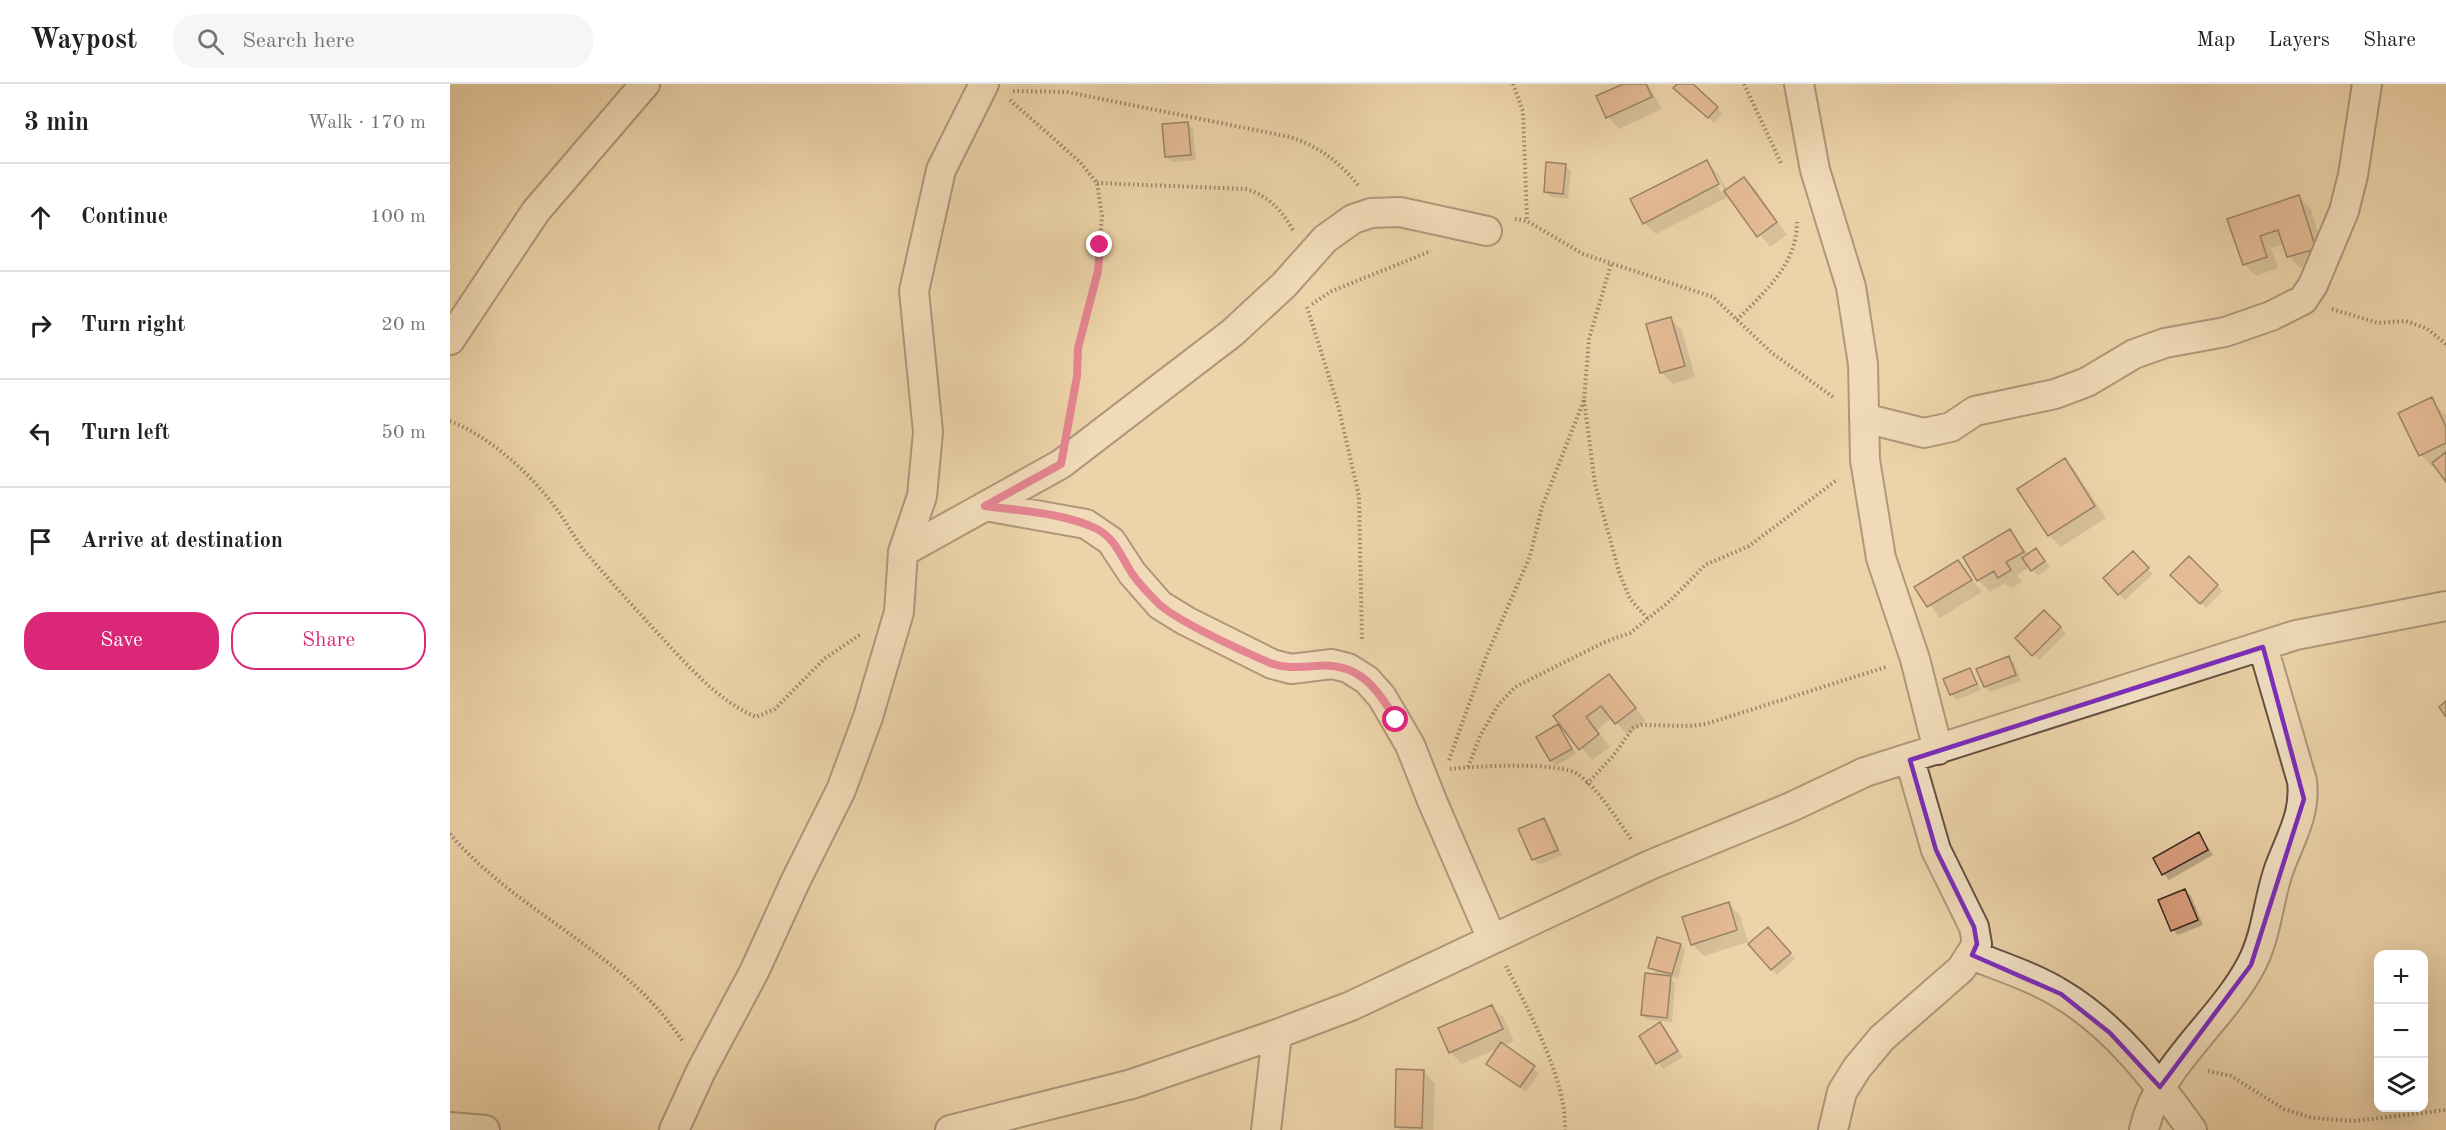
<!DOCTYPE html>
<meta charset="utf-8">
<style>
body{margin:0;font-family:"Old Standard TT",serif;background:#f6f6f6;color:#202124}
.controls{position:absolute;right:18px;bottom:18px;display:grid;overflow:hidden;border-radius:12px;box-shadow:0 6px 24px #0002}
.controls button{width:54px;height:54px;display:grid;place-items:center;padding:0;border:0;border-bottom:2px solid #e0e0e0;background:#fff;color:#202124;font:30px sans-serif}
.stop{position:absolute;width:18px;height:18px;margin:-14px;border:4px solid #db2777;border-radius:50%;background:#fff}
.stop.end{background:#db2777;border-color:#fff;box-shadow:0 2px 6px #0008}
.list{margin:0;padding:0;list-style:none}
h2{display:flex;justify-content:space-between;align-items:center;height:78px;margin:0;padding:0 24px;font-size:26px}
h2 small{font-size:20px;font-weight:400;color:#757577}
.list li{display:grid;grid-template-columns:39px 1fr auto;gap:18px;align-items:center;box-sizing:border-box;height:108px;padding:0 24px;border-top:2px solid #e0e0e0}
.list b{display:block;font-size:22px;white-space:nowrap}
.list em{font-size:20px;font-style:normal;color:#757577}
.actions{display:flex;gap:12px;padding:18px 24px}
.actions a{flex:1;padding:14px 0;border:2px solid #db2777;border-radius:24px;text-align:center;font-size:21px;color:#db2777}
.actions .main{background:#db2777;color:#fff}
.icon{flex:none;width:33px;height:33px;fill:none;stroke:currentColor;stroke-width:2;stroke-linecap:round;stroke-linejoin:round}
.map{position:relative;flex:none;width:1996px;height:1046px;overflow:hidden}
header{display:flex;align-items:center;gap:36px;box-sizing:border-box;height:84px;padding:0 30px;background:#fff;border-bottom:2px solid #e0e0e0}
header strong{font-size:28px}
nav{display:flex;gap:33px;margin-inline-start:auto;font-size:21px}
.search{width:420px;height:54px;background:#f6f6f6;display:flex;align-items:center;gap:15px;box-sizing:border-box;padding:0 21px;border-radius:24px;color:#757577;font-size:22px}
main{display:flex}
aside{flex:1;background:#fff}
.map>svg:first-child{display:block}
.shadow{fill:#0003;fill-rule:evenodd}
.building{fill:#db9d7d;stroke:#36241d;stroke-width:1.5}
.lines{fill:none;stroke-linecap:round;stroke-linejoin:round}
.street-casing{stroke:#645040;stroke-width:32}
.path{stroke:#36241d;stroke-width:4;stroke-dasharray:1.5 3;stroke-linecap:butt}
.street{stroke:#f3e2c7;stroke-width:28}
.route{stroke:#db2777;stroke-width:8}
.marked{fill:none;stroke:#7b2cbf;stroke-width:4.5;stroke-linejoin:round}
</style>
<header>
<strong>Waypost</strong>
<div class="search"><svg class="icon" aria-label="search" viewBox="0 0 24 24"><circle cx="10" cy="10" r="6"/><path d="M15 15l6 6"/></svg>Search here</div>
<nav><a>Map</a><a>Layers</a><a>Share</a></nav>
</header>
<main>
<aside>
<h2>3 min<small>Walk · 170 m</small></h2>
<ul class="list">
<li><svg class="icon" aria-label="ahead" viewBox="0 0 24 24"><path d="M12 20V5M6 11l6-6 6 6"/></svg><div><b>Continue</b></div><em>100 m</em></li>
<li><svg class="icon" aria-label="right" viewBox="0 0 24 24"><path d="M7 20v-9h11M14 6l5 5-5 5"/></svg><div><b>Turn right</b></div><em>20 m</em></li>
<li><svg class="icon" aria-label="left" viewBox="0 0 24 24"><path d="M17 20v-9H6M10 6l-5 5 5 5"/></svg><div><b>Turn left</b></div><em>50 m</em></li>
<li><svg class="icon" aria-label="arrive" viewBox="0 0 24 24"><path d="M6 21V4h12l-3 4 3 4H6"/></svg><div><b>Arrive at destination</b></div></li>
</ul>
<div class="actions"><a class="main">Save</a><a>Share</a></div>
</aside>
<div class="map">
<svg width="1996" height="1046" viewBox="0 0 1996 1046">
<rect width="100%" height="100%" fill="#edd3a9"/>
<filter id="stains"><feTurbulence type="fractalNoise" baseFrequency=".00333" numOctaves="4"/><feColorMatrix values="0 0 0 0 .2 0 0 0 0 .09 0 0 0 0 .02 0 0 0 .5 -.17"/></filter>
<radialGradient id="worn" r=".72"><stop offset=".6" stop-color="#630" stop-opacity="0"/><stop offset="1" stop-color="#630" stop-opacity=".3"/></radialGradient>
<!-- shadow -->
<path class="shadow" d="M1177,0H1198L1212,25L1169,45L1158,33Z
M1229,0H1241L1273,29L1264,39L1231,9Z
M737,39L743,45L746,76L722,78L717,73Z
M1257,78L1268,90L1277,106L1294,95L1306,106L1337,151L1320,163L1280,112L1206,150L1194,139ZM1262,90H1266L1274,106L1271,108Z
M1115,81L1121,87L1118,115L1101,113L1095,108Z
M1849,113L1861,125L1877,176L1850,184L1838,172L1834,160L1821,164L1828,184L1806,192L1794,180L1779,135Z
M1220,235L1232,246L1245,293L1223,300L1211,288Z
M1981,315L1996,332V395L1986,381L1982,383L1971,371L1950,330Z
M1615,376L1626,388L1656,434L1611,463L1599,451Z
M1560,447L1579,471L1586,466L1600,483L1588,492L1580,483L1567,491L1572,498L1561,504L1555,499L1540,508L1528,496Z
M1683,469L1703,490L1675,516L1655,494Z
M1739,474L1773,507L1756,524L1723,491Z
M1508,477L1532,508L1490,534L1466,503Z
M1594,528L1616,549L1589,576L1567,554Z
M1558,574L1564,579L1571,597L1540,608L1535,603Z
M1520,586L1531,606L1507,616L1501,610Z
M1159,592L1196,637L1178,651L1162,634L1147,646L1160,663L1142,676L1105,633Z
M1108,642L1126,670L1106,682L1101,677Z
M1094,735L1099,741L1112,771L1089,781L1083,775L1070,746Z
M1749,750L1763,771L1719,796L1714,790Z
M1735,806L1741,812L1753,841L1728,851L1723,846Z
M1278,820L1290,831L1298,858L1254,872L1242,860Z
M1324,850L1345,875L1327,891L1322,885Z
M1230,861L1235,866L1228,895L1220,893L1225,899L1222,938L1198,936L1192,931L1209,892L1200,884Z
M1042,923L1054,934L1064,957L1053,962L1089,989L1076,1008L1038,979L1049,964L1012,980L1000,968Z
M1210,940L1233,973L1213,985L1191,952Z
M973,987L985,999L983,1046H950L946,1043Z"/>
<!-- building -->
<path class="building" d="M1173,0H1196L1202,13L1156,34L1146,12Z
M1227,0H1243L1268,23L1258,34L1223,4Z
M738,38L741,71L715,73L712,40Z
M1257,76L1269,100L1193,140L1180,115Z
M1096,78L1116,80L1113,110L1094,108Z
M1294,93L1327,138L1307,153L1274,107Z
M1849,111L1866,165L1837,173L1828,146L1810,152L1817,173L1793,181L1777,135Z
M1221,233L1235,282L1210,289L1196,240Z
M1982,313L1996,343V359L1969,372L1948,329Z
M1996,368V398L1982,379Z
M1615,374L1645,422L1598,452L1567,405Z
M1560,445L1574,468L1556,478L1561,486L1548,494L1544,487L1527,497L1513,473Z
M1586,464L1595,477L1581,487L1572,474Z
M1683,467L1699,484L1668,511L1653,494Z
M1739,472L1768,501L1750,520L1720,491Z
M1508,476L1522,496L1477,523L1464,503Z
M1594,526L1611,543L1582,572L1565,554Z
M1559,572L1566,591L1534,603L1526,585Z
M1520,584L1527,600L1500,611L1493,595Z
M1159,590L1186,624L1165,640L1151,622L1136,633L1149,650L1129,666L1103,632Z
M1996,617V633L1989,623Z
M1108,640L1122,665L1100,677L1086,653Z
M1094,734L1108,766L1082,776L1068,745Z
M1749,748L1758,766L1712,791L1703,774Z
M1735,805L1748,836L1721,847L1708,816Z
M1279,818L1287,846L1241,861L1232,833Z
M1318,843L1341,869L1321,886L1298,860Z
M1207,853L1231,860L1222,890L1198,884Z
M1195,889L1221,892L1217,934L1191,931Z
M1042,921L1053,945L999,969L988,944Z
M1210,938L1228,967L1206,980L1189,952Z
M1051,958L1085,982L1070,1003L1036,980Z
M946,985L974,986L972,1044L945,1043Z"/>
<g class="lines">
<!-- street casing -->
<g class="street-casing">
<path id="street" d="M1349,0L1365,86L1401,203L1413,280L1415,376L1431,474L1465,575L1488,666
M0,256L86,127L195,0
M1414,334L1474,349L1501,343L1525,327L1605,310L1637,298L1684,270L1715,259L1775,248L1821,232L1853,216L1863,201L1894,127L1903,91L1917,0
M535,422L636,440L661,457L682,489L710,521L736,537L822,580L841,585L882,580L898,584L917,596L932,613L960,661L983,719L1042,855
M453,468L611,380L782,249L834,201L875,155L903,135L921,129L950,128L1037,147
M1522,871C1551,883 1584,893 1611,910C1665,942 1706,996 1742,1046
M0,1043L35,1046
M224,1046L251,987L304,888L346,796L391,706L418,633L449,528L453,468L472,412L478,348L464,207L491,86L534,0
M500,1046L682,1000L827,950L901,922L1200,781L1341,723L1415,688L1846,551L1996,522
M816,1046L827,950
M1383,1046L1392,1008L1407,984L1432,954L1511,885L1527,860L1524,843L1486,766L1460,676
M1694,1046C1707,983 1771,938 1801,881C1817,851 1818,816 1829,785C1840,755 1856,730 1852,697L1813,563"/>
</g>
<!-- path -->
<path class="path" d="M1063,0L1073,27L1077,137
M1294,0L1331,79
M563,7L617,8L840,53C870,63 888,77 908,101
M560,16L630,78L647,99L652,132L648,187L628,264L627,292L618,335
M647,99L796,105C818,112 831,125 843,146
M1065,135L1077,137L1133,170L1263,213L1322,269L1383,313
M862,220L882,207L981,167
M857,223L888,321L909,412L912,557
M1882,225L1928,239L1956,237L1976,244L1996,260
M1287,236C1314,208 1347,181 1347,138
M1134,316L1145,400L1169,488L1180,515L1199,536
M0,337C42,354 82,391 108,427C117,439 124,453 133,465C163,501 194,534 225,568C250,594 272,618 306,633L325,625L374,575L411,550
M999,676L1036,573L1080,472L1092,423L1134,316L1139,255L1161,180
M1018,683L1030,652L1048,621L1065,603L1157,557L1180,549L1221,516L1255,481L1299,462L1388,395
M1000,685C1025,682 1111,677 1129,691C1151,708 1166,735 1182,756
M1137,700L1163,672L1183,644L1191,641L1240,642L1256,640L1436,583
M0,750C68,830 176,869 233,958
M1056,882C1078,925 1117,997 1115,1046
M1758,987L1781,992L1834,1025L1862,1034L1904,1037L1996,1026"/>
<!-- street -->
<use href="#street" class="street"/>
</g>
<g class="lines">
<!-- route -->
<path class="route" d="M650,161L648,187L628,264L627,292L611,380L535,422C571,427 615,429 647,445C666,455 672,475 683,491C690,501 699,510 708,519C727,538 793,567 820,579C836,585 849,583 865,582C908,578 926,602 946,636"/>
</g>
<!-- marked area -->
<path d="M0 0H1996V1046H0ZM1813,563L1854,715L1801,881L1710,1003L1660,949L1611,910L1522,871L1527,860L1524,843L1486,766L1460,676Z" fill="#edd3a9" fill-opacity=".55" fill-rule="evenodd"/>
<path class="marked" d="M1813,563L1854,715L1801,881L1710,1003L1660,949L1611,910L1522,871L1527,860L1524,843L1486,766L1460,676Z"/>
<rect width="100%" height="100%" filter="url(#stains)"/>
<rect width="100%" height="100%" fill="url(#worn)"/>
</svg>
<div class="controls">
<button>+</button>
<button>−</button>
<button><svg class="icon" aria-label="layers" viewBox="0 0 24 24"><path d="M12 4l9 5-9 5-9-5zM3 14l9 5 9-5"/></svg></button>
</div>
<div class="stop" style="left:946px;top:636px"></div>
<div class="stop end" style="left:650px;top:161px"></div>
</div>
</main>
